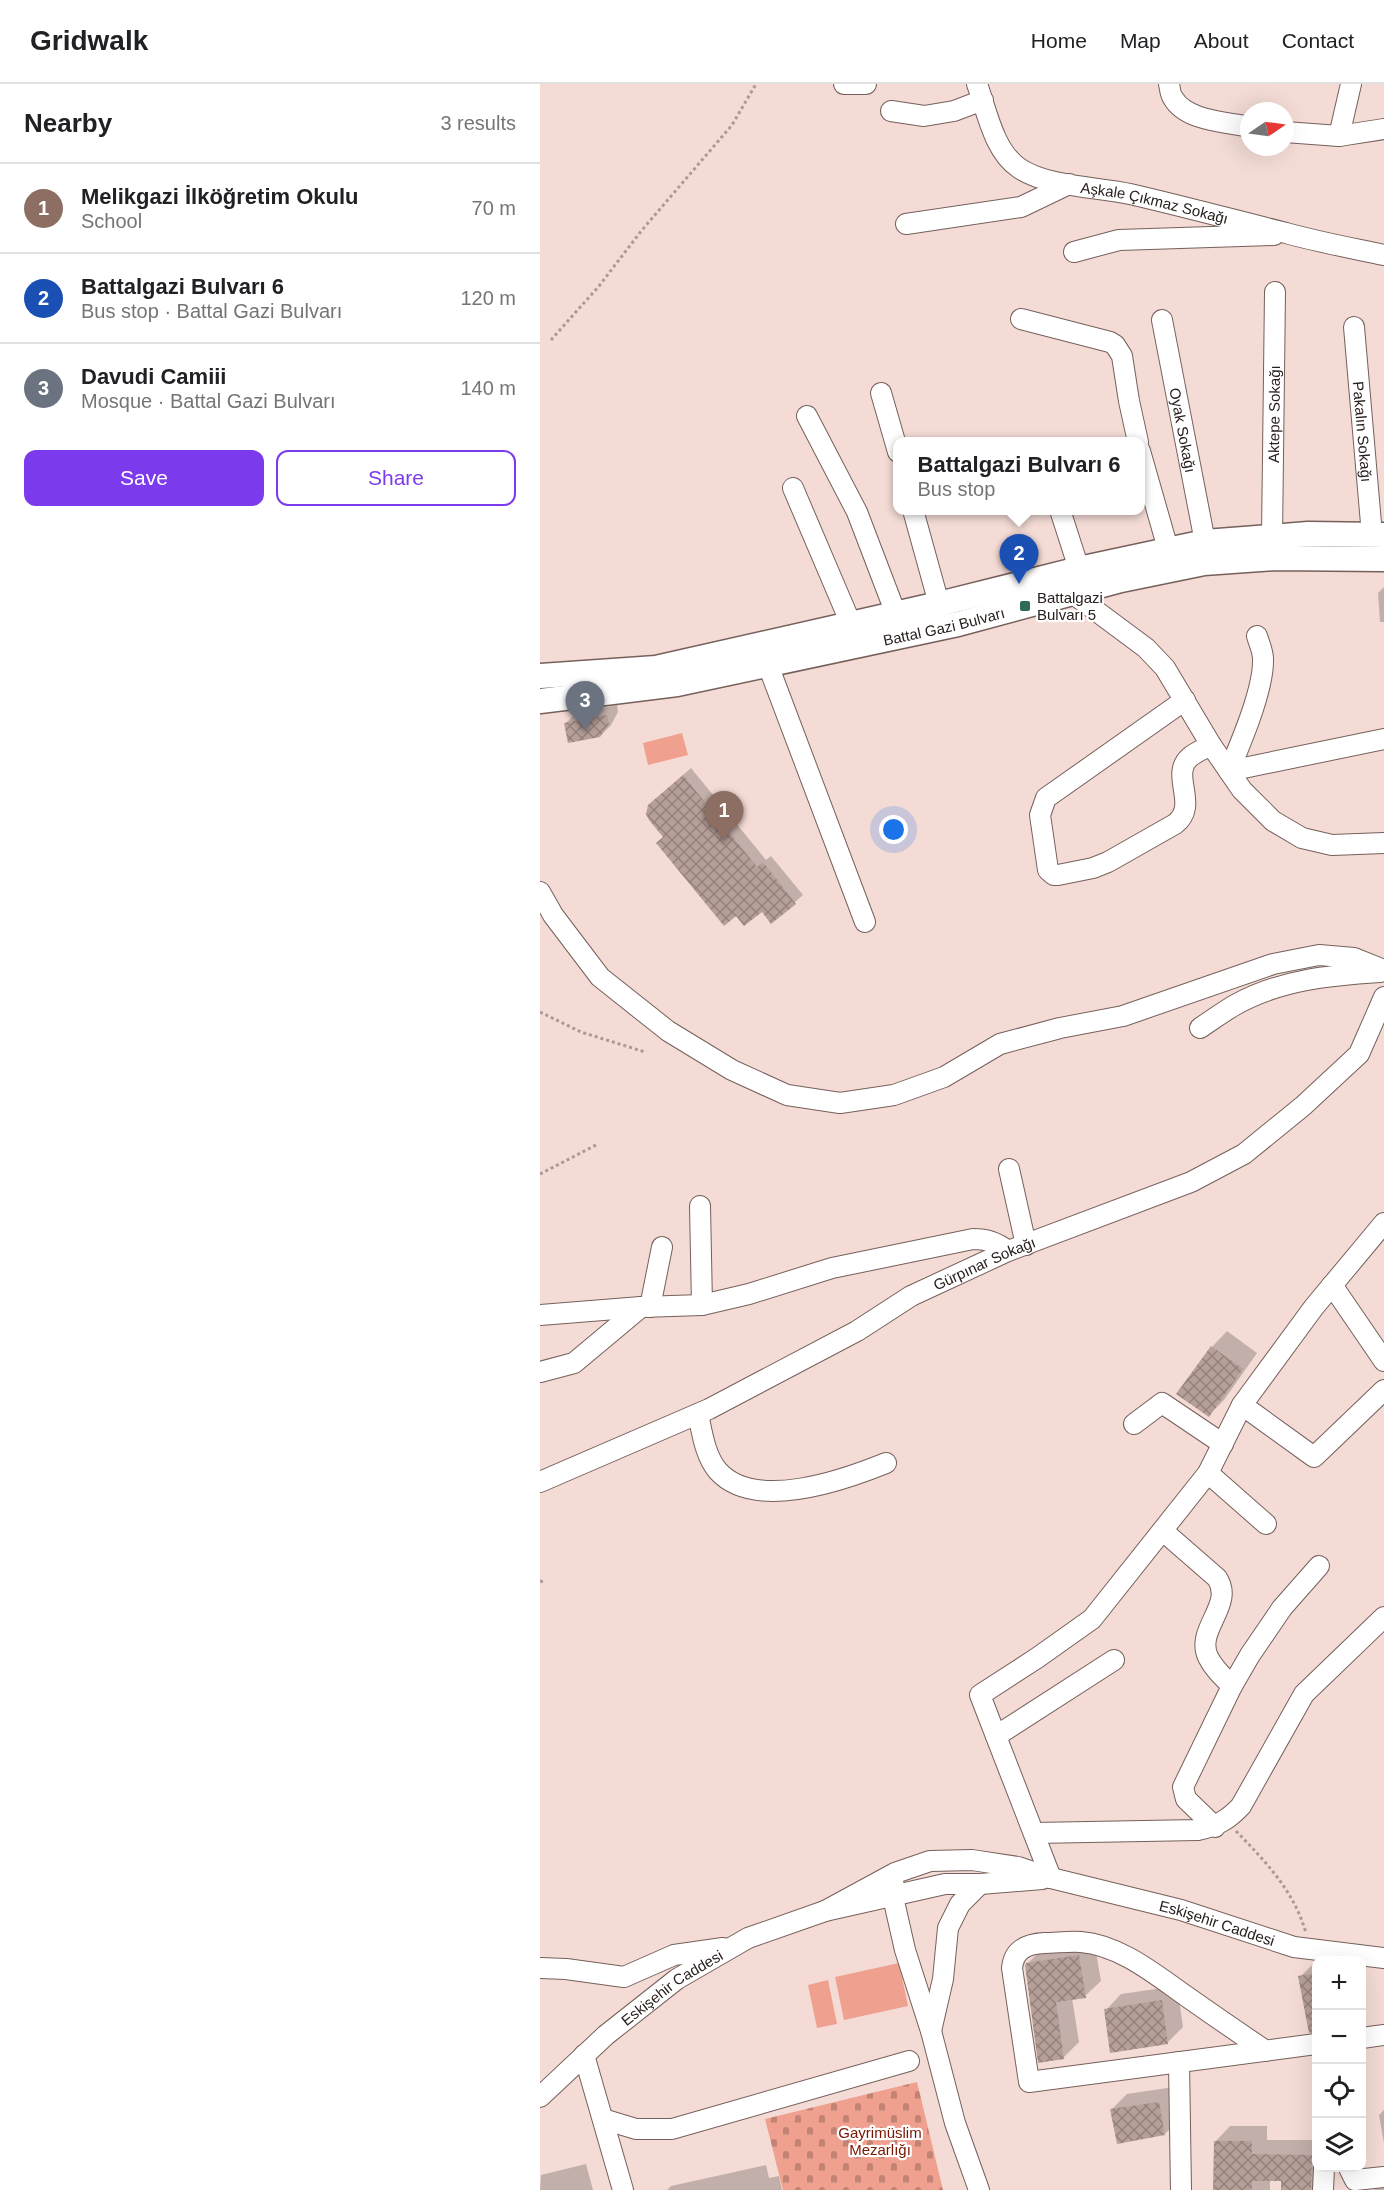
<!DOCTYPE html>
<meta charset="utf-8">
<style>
body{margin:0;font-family:Helvetica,sans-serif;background:#f6f6f6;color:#202124}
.controls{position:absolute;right:18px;bottom:18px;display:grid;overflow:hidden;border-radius:12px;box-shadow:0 6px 24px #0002}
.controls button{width:54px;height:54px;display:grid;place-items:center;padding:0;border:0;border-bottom:2px solid #e0e0e0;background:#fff;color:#202124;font:30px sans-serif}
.compass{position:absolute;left:700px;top:18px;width:54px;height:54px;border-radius:50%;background:#fff;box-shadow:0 6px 24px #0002;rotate:77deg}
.you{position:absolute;left:354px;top:746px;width:21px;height:21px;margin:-15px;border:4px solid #fff;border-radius:50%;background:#1a73e8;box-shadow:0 0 0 9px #1a73e833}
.badge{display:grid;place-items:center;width:39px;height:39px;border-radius:50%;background:#7c3aed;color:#fff;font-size:20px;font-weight:700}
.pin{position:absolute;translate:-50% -50px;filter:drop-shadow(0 2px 3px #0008)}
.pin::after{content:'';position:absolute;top:32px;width:21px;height:18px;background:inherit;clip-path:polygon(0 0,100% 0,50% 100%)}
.popup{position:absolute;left:353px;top:353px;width:252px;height:78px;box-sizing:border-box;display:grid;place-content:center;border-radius:12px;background:#fff;filter:drop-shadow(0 2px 4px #0005);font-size:20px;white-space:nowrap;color:#757577}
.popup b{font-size:22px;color:#202124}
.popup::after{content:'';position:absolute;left:50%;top:100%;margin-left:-12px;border:12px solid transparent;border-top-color:#fff}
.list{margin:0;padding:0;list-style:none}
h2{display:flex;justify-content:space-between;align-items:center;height:78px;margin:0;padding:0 24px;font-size:26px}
h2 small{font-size:20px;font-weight:400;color:#757577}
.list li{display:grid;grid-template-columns:39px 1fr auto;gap:18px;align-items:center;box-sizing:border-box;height:90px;padding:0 24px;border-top:2px solid #e0e0e0}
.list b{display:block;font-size:22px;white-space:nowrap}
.list p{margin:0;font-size:20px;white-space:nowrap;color:#757577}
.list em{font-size:20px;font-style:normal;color:#757577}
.actions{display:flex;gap:12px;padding:18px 24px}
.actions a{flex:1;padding:14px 0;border:2px solid #7c3aed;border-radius:12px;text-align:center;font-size:21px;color:#7c3aed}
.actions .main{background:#7c3aed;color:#fff}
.icon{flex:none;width:33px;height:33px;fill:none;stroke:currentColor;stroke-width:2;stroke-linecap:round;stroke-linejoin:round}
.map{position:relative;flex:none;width:844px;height:2106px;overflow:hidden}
header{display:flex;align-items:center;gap:36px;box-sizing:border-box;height:84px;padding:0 30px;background:#fff;border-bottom:2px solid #e0e0e0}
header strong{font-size:28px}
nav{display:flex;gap:33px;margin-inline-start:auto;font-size:21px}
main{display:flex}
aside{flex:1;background:#fff}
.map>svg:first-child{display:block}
.grass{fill:#f0a08f}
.cemetery{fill:url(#cemetery-stones)}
.shadow{fill:#0003}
.building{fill:url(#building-cross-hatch)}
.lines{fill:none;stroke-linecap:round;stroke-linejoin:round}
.minor-casing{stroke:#76605b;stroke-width:22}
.major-casing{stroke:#76605b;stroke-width:27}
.path{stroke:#ac9994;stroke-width:3;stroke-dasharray:3 3;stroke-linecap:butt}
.minor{stroke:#fff;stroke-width:20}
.major{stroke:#fff;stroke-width:24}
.poi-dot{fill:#2f6a55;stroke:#fff;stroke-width:2}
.labels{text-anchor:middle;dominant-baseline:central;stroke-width:4.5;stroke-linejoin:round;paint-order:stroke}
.street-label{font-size:15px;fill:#29201e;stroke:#fff}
.poi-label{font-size:15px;fill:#29201e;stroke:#fff;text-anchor:start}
.park-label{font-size:15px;fill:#791501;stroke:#fff}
</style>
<header>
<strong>Gridwalk</strong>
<nav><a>Home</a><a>Map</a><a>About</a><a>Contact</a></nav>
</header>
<main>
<aside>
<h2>Nearby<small>3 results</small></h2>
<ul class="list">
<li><span class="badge" style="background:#8d6e63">1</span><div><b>Melikgazi İlköğretim Okulu</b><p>School</p></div><em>70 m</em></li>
<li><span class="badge" style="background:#1a4fb4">2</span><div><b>Battalgazi Bulvarı 6</b><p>Bus stop · Battal Gazi Bulvarı</p></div><em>120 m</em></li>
<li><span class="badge" style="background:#6b7280">3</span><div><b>Davudi Camiii</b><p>Mosque · Battal Gazi Bulvarı</p></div><em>140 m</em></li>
</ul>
<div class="actions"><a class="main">Save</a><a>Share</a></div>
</aside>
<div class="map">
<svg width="844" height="2106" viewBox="0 0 844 2106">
<defs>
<pattern id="cemetery-stones" width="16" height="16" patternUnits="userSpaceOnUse" patternTransform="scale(1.5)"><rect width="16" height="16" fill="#f0a08f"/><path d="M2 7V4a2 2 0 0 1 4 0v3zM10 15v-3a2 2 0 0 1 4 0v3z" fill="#c28274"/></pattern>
<pattern id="building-cross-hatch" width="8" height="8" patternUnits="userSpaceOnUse" patternTransform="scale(1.5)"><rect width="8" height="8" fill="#b79f99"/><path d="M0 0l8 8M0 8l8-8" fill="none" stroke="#95817c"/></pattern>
</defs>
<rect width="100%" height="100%" fill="#f4dbd5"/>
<!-- grass -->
<path class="grass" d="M142,649L148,671L108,681L103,659Z
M359,1879L368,1922L304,1936L295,1893Z
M288,1896L297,1940L277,1944L268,1901Z"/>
<!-- cemetery -->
<path class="cemetery" d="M377,1998L403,2106H243L225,2035Z"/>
<!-- shadow -->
<path class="shadow" d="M844,503V538H840L838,509Z
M77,621L78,628L71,641L60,652L26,639L36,629Z
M151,684L226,776L231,772L263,811L232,838L222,826L124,753L117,714Z
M687,1247L717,1269L684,1316L669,1331L672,1263Z
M554,1857L561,1897L545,1912L532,1914L539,1958L524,1973L487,1880L503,1864Z
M776,1877V1933L760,1893Z
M637,1902L643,1943L627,1959L566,1926L581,1910Z
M634,2003L640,2034L625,2050L572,2025L587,2010Z
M844,2026V2059L839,2031Z
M690,2042H727V2056H776V2084L787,2106H743V2096H730V2106H675V2058Z
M46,2080L53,2106H0L1,2091Z
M226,2081L229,2094L239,2092L242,2106H127L131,2102Z
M844,2101V2106H834L838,2102Z"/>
<!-- building -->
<path class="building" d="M67,631L69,640L60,653L28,659L24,639Z
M143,691L217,783L223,778L256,820L231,840L222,828L204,842L196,832L184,842L116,759L123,753L109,736L106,730L108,721Z
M671,1262L703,1285L669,1333L636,1310Z
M539,1871L546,1914L516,1918L524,1975L498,1979L485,1881L486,1879Z
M777,1889V1948L769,1949L758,1892Z
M622,1916L628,1960L570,1969L564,1925Z
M619,2018L625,2051L577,2060L570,2025Z
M674,2057H712V2070L772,2071L771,2106H741V2097H712V2106H673Z"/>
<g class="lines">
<!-- minor casing -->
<g class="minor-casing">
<g id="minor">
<path d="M304,0H326"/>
<path id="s1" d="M437,0C447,28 454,67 479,84C507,103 558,103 590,110C642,122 694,136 746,149C778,158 811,164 844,171"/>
<path d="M629,0C630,4 630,10 633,14C646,37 686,38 709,43"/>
<path d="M351,27L384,32L414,27L443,16"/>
<path d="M745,48L799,52L844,45"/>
<path d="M799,52L811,0"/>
<path d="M366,140L481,123L529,100"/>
<path d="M534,168L579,156L734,151"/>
<path d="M481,235L570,258L575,261L582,272L589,317L598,358"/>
<path id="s2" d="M622,236L665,458"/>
<path id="s3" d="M814,243L832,451"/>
<path d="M341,309L358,368"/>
<path d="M267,332L317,428L356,530"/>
<path d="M600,367L628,465"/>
<path d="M253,404L311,540"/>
<path d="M373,426L399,520"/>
<path d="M520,426L539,485"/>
<path id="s4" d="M732,453L735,208"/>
<path d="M532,509L606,564L625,584L671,661L702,706L733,737L762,754L792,761L844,759"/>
<path d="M228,581L325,838"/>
<path d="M645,616L506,714L500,731L508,786L514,791H518L553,784L568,778L635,740C660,721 629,691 650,673C656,668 664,665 671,661"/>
<path d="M689,687L844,655"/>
<path d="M689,687C701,658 724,605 723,575C723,567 719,559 717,552"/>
<path d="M0,808L13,831L60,893L128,947L192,986L247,1011L300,1019L354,1011L404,993L460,960L520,944L583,932L733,880L779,871L814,874L844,886"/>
<path d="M660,944C672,936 683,928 695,921C739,896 791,891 840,888"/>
<path d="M469,1085L486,1161"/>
<path d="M160,1122L162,1221"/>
<path d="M792,1201L844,1277"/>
<path d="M110,1223L122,1163"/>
<path d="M0,1231L101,1223L162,1221L209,1210L292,1184L433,1155C447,1155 456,1158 468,1167"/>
<path d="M0,1288L34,1279L101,1223"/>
<path d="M702,1321L774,1373L844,1306"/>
<path d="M158,1330C162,1348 165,1372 178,1387C215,1428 304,1396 346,1379"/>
<path d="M594,1340L622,1319L683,1360"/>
<path d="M668,1389L726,1440"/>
<path id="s5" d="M0,1398L169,1325L317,1247L371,1212L468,1167L651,1098L704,1070L763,1022L819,970L844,913"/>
<path d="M623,1447L677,1494C695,1521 655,1545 668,1573C674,1585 683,1593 692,1602"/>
<path d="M456,1652L574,1576"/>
<path d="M675,1743L646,1715L643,1703L692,1602L710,1571L742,1524L779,1482"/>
<path d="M494,1749L658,1746C677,1742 688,1736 701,1722L764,1610L844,1533"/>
<path d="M511,1794L440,1611L497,1574L552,1535L668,1389L702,1321L774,1223L844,1139"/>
<path d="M354,1801L353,1813L365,1866L391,1947L415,2039L439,2106"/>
<path id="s6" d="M285,1827L355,1789L390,1777L432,1776L478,1783L511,1794L641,1826L754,1863L844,1874"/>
<path d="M0,1884L26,1885L84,1893L134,1871L183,1864"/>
<path d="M391,1947L403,1895L408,1844L420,1820L440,1800"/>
<path d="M822,1954L844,1951"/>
<path d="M726,1967C699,1949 673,1931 646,1912C616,1891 580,1861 541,1858C529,1857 516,1859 504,1859C487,1860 474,1865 472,1884L489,1998L776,1960"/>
<path d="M44,1971L83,2106"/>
<path d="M639,1978L641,2106"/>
<path id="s7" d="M0,2013L66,1951L137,1895L208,1854L285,1827L405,1800H440L502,1795"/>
<path d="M63,2035L96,2045H132L369,1977"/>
<path d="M809,2084L815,2096L844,2093"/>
<path d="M783,2106L784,2084"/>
</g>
</g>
<!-- major casing -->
<g class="major-casing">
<g id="major">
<path d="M0,592L116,584L399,520L539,485L665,458L768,450L844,451"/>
<path id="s8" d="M0,617L137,600L418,540L581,496L664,479L736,474L844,475"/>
</g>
</g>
<!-- path -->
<path class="path" d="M11,256L59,202L102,146L192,41L216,0
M0,928L41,948L105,968
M0,1090L58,1060
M0,1497L3,1498
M696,1747C726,1778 754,1807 766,1849"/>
<!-- minor -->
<use href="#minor" class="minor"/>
<!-- major -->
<use href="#major" class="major"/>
</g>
<!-- markers -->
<rect class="poi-dot" x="479" y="516" width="12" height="12" rx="3"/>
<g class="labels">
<!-- street labels -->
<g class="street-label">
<text stroke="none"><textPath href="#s1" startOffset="236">Aşkale Çıkmaz Sokağı</textPath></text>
<text stroke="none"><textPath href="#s4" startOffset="123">Aktepe Sokağı</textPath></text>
<text stroke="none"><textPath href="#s2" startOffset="112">Oyak Sokağı</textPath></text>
<text stroke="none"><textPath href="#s3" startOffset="105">Pakalın Sokağı</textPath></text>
<text stroke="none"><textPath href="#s8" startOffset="411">Battal Gazi Bulvarı</textPath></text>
<text stroke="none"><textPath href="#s5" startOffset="496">Gürpınar Sokağı</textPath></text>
<text stroke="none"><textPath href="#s6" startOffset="412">Eskişehir Caddesi</textPath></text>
<text stroke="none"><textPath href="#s7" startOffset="172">Eskişehir Caddesi</textPath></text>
</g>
<!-- poi labels -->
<g class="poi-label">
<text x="497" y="513">Battalgazi<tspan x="497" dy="17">Bulvarı 5</tspan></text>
</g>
<!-- park labels -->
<g class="park-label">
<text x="340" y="2048">Gayrimüslim<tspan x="340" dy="17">Mezarlığı</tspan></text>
</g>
</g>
</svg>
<div class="controls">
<button>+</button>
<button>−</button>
<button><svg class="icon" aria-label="locate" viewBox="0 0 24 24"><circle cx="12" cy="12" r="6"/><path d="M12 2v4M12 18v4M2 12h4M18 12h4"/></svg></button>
<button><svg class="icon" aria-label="layers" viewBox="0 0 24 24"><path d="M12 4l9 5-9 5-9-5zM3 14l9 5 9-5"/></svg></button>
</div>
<svg class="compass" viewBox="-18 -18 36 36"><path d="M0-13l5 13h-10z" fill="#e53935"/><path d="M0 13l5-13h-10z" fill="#757577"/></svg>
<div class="you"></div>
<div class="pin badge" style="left:184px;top:757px;background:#8d6e63">1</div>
<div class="pin badge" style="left:479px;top:500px;background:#1a4fb4">2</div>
<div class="popup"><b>Battalgazi Bulvarı 6</b>Bus stop</div>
<div class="pin badge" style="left:45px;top:647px;background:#6b7280">3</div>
</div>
</main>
